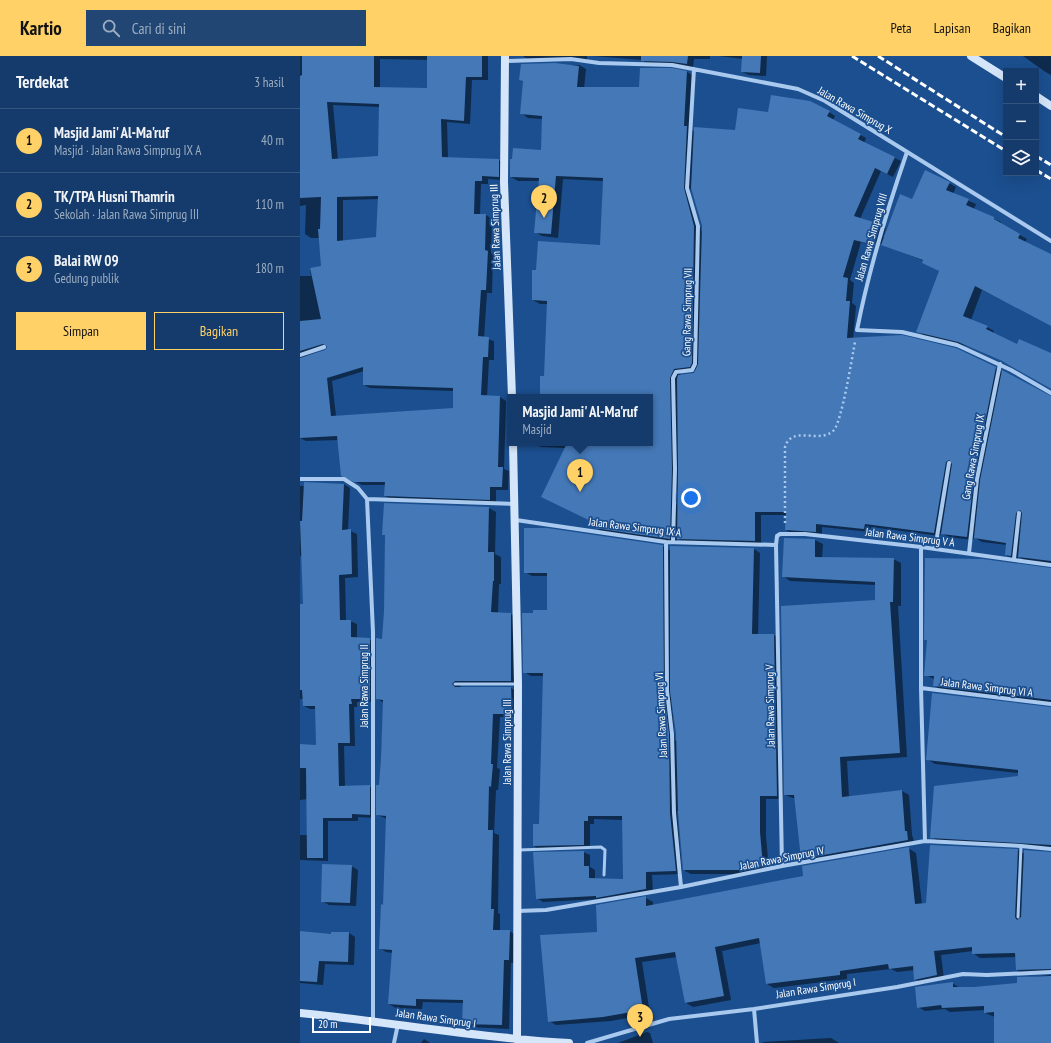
<!DOCTYPE html>
<html lang="id">
<meta charset="utf-8">
<style>
body{margin:0;font-family:"PT Sans Narrow",sans-serif;background:#214673;color:#f1f3f6}
.controls{position:absolute;right:12px;top:12px;display:grid;overflow:hidden;border-radius:0px;box-shadow:0 4px 16px #0002}
.controls button{width:36px;height:36px;display:grid;place-items:center;padding:0;border:0;border-bottom:1px solid #33557e;background:#143b6b;color:#f1f3f6;font:20px sans-serif}
.scale{position:absolute;left:12px;bottom:10px;width:59px;box-sizing:border-box;padding-left:4px;border:2px solid #fff;border-top:0;font-size:11px;line-height:14px;white-space:nowrap;color:#fff;-webkit-text-stroke:3px #1b4f8f;paint-order:stroke}
.you{position:absolute;left:391px;top:442px;width:14px;height:14px;margin:-10px;border:3px solid #fff;border-radius:50%;background:#1a73e8;box-shadow:0 0 0 6px #1a73e833}
.badge{display:grid;place-items:center;width:26px;height:26px;border-radius:50%;background:#ffd166;color:#111;font-size:13px;font-weight:700}
.pin{position:absolute;translate:-50% -33px;filter:drop-shadow(0 1px 2px #0008)}
.pin::after{content:'';position:absolute;top:21px;width:14px;height:12px;background:inherit;clip-path:polygon(0 0,100% 0,50% 100%)}
.popup{position:absolute;left:207px;top:338px;width:146px;height:52px;box-sizing:border-box;display:grid;place-content:center;border-radius:0px;background:#143b6b;filter:drop-shadow(0 1px 3px #0005);font-size:13px;white-space:nowrap;color:#9dadc1}
.popup b{font-size:15px;color:#f1f3f6}
.popup::after{content:'';position:absolute;left:50%;top:100%;margin-left:-8px;border:8px solid transparent;border-top-color:#143b6b}
.list{margin:0;padding:0;list-style:none}
h2{display:flex;justify-content:space-between;align-items:center;height:52px;margin:0;padding:0 16px;font-size:17px}
h2 small{font-size:13px;font-weight:400;color:#9dadc1}
.list li{display:grid;grid-template-columns:26px 1fr auto;gap:12px;align-items:center;box-sizing:border-box;height:64px;padding:0 16px;border-top:1px solid #33557e}
.list b{display:block;font-size:15px;white-space:nowrap}
.list p{margin:0;font-size:13px;white-space:nowrap;color:#9dadc1}
.list em{font-size:13px;font-style:normal;color:#9dadc1}
.actions{display:flex;gap:8px;padding:12px 16px}
.actions a{flex:1;padding:9px 0;border:1px solid #ffd166;border-radius:0px;text-align:center;font-size:14px;color:#ffd166}
.actions .main{background:#ffd166;color:#111}
.icon{flex:none;width:22px;height:22px;fill:none;stroke:currentColor;stroke-width:2;stroke-linecap:round;stroke-linejoin:round}
.map{position:relative;flex:none;width:751px;height:987px;overflow:hidden}
header{display:flex;align-items:center;gap:24px;box-sizing:border-box;height:56px;padding:0 20px;background:#ffd166;color:#111}
header strong{font-size:19px}
nav{display:flex;gap:22px;margin-inline-start:auto;font-size:14px}
.search{width:280px;height:36px;background:#214673;display:flex;align-items:center;gap:10px;box-sizing:border-box;padding:0 14px;border-radius:0px;color:#9dadc1;font-size:15px}
main{display:flex}
aside{flex:1;background:#143b6b}
.map>svg:first-child{display:block}
.shadow{fill:#0007;fill-rule:evenodd}
.building{fill:#4478b7;fill-rule:evenodd}
.lines{fill:none;stroke-linecap:round;stroke-linejoin:round}
.path{stroke:#a9c9ee;stroke-width:2.5;stroke-dasharray:2 3;stroke-linecap:butt}
.lane{stroke:#a9c9ee;stroke-width:3}
.street{stroke:#a9c9ee;stroke-width:4}
.secondary{stroke:#d6e6fa;stroke-width:8}
.rail{stroke:#fff;stroke-width:3;stroke-dasharray:7 3;stroke-linecap:butt}
.labels{text-anchor:middle;dominant-baseline:central;stroke-width:3.5;stroke-linejoin:round;paint-order:stroke}
.street-label{font-size:11px;fill:#fff;stroke:#1b4f8f}
</style>
<header>
<strong>Kartio</strong>
<div class="search"><svg class="icon" aria-label="search" viewBox="0 0 24 24"><circle cx="10" cy="10" r="6"/><path d="M15 15l6 6"/></svg>Cari di sini</div>
<nav><a>Peta</a><a>Lapisan</a><a>Bagikan</a></nav>
</header>
<main>
<aside>
<h2>Terdekat<small>3 hasil</small></h2>
<ul class="list">
<li><span class="badge">1</span><div><b>Masjid Jami' Al-Ma'ruf</b><p>Masjid · Jalan Rawa Simprug IX A</p></div><em>40 m</em></li>
<li><span class="badge">2</span><div><b>TK/TPA Husni Thamrin</b><p>Sekolah · Jalan Rawa Simprug III</p></div><em>110 m</em></li>
<li><span class="badge">3</span><div><b>Balai RW 09</b><p>Gedung publik</p></div><em>180 m</em></li>
</ul>
<div class="actions"><a class="main">Simpan</a><a>Bagikan</a></div>
</aside>
<div class="map">
<svg width="751" height="987" viewBox="0 0 751 987">
<rect width="100%" height="100%" fill="#1b4f8f"/>
<!-- shadow -->
<path class="shadow" d="M0,0H188V24H172L170,68L147,66L148,102L198,104L205,107L204,124L188,123V128H181L180,159H186L192,163L191,197L193,199L192,237H187L184,282L194,285V304H189L187,341H200L206,345L204,413L209,415L208,434H196V447L91,443L85,440L86,429H62L49,423L39,384L6,385L0,382V220H11L10,213L22,211L19,182H11L5,178L6,149L0,150ZM80,3L128,4V33L80,32ZM33,49L80,51L79,101L38,104ZM79,143L77,182L43,185V144ZM28,291L26,295L6,302V300ZM64,315V329L70,332L154,335V353L36,360L32,325Z
M223,0H287V4H229Z
M293,0H410V3H394L393,11L348,8L342,4Z
M419,0H467L466,20L449,19L442,16L443,3Z
M723,0H751V19L744,15Z
M222,9H279L286,13L284,32H340L387,16L394,20L390,73L395,76L436,75L469,57L529,56L535,60L533,64L566,82L564,87L601,105L593,121L581,115L560,163L586,172L583,181L585,182L613,144L649,127L656,131L653,138L676,148L674,153L701,166V168L727,183L725,186L751,199V269L682,234L671,264L687,271L694,275L693,278L717,290L751,298V333L709,308L667,290L625,280L618,275L640,215L623,207L624,205L581,188L573,186L572,190L561,186L550,224L554,227L552,247L556,250L553,283L695,312L751,341V508L726,505L718,500V503H714L706,499L707,489L682,486L674,481L673,484L648,481L641,476L640,480L571,471L570,476L522,471V479L492,478L486,474L487,459H461V488L384,486L377,482L376,486L303,476L298,473H308L266,392L241,391L234,387H350V341H241L245,321L248,248H240L233,244L237,215L301,190L303,125L263,123L258,182L242,180L235,176L239,125H218L211,121L242,95L243,63L228,62L221,57L224,26L221,24ZM391,130L402,170V177L390,137ZM396,314L394,318L380,320L381,317Z
M44,428L50,432L48,474L57,478L58,521L45,522L46,565H50L57,568V583H69L75,587V646H57V651H54L55,690H44L45,731L69,730L75,734V762L58,761V765H28V805L0,804V779H8V743L0,744V689L17,690L16,653H10L4,650V643H0V549H4L3,500H0V430Z
M85,448L189,452L196,456L195,498L201,501V528H199L198,557L211,558L218,562V628H162L159,632H211L218,636V661H200L197,712L200,713L198,734H196L194,777L199,779L198,857L200,858V875H209L216,879L215,907H211L209,973L170,971L163,967L164,947L123,946L122,953L96,952L89,948L93,897L86,896L80,892L84,850L87,763L78,759L84,647L78,643L85,555Z
M485,483L515,484L523,488L522,502L593,503L601,507V550H598L607,701L547,705L549,741L602,735L609,739L612,779L615,788L509,807L502,803L496,743L485,739L576,545V529L490,525L483,520Z
M362,490L371,495V491L454,493L460,497L458,579H474L480,583L483,743H466V780L469,814L450,818H391L385,815L378,755H377L382,818L352,819L353,837L300,843L243,846L237,842L283,796L290,799V811L295,814V823L324,824L323,764L294,763V768H290V792L240,794L234,790L240,769L244,620H231L224,616L234,558L248,555V520H232L225,516ZM370,633H371L377,684L375,685Z
M751,513V647L641,634L634,629V623L626,619Z
M751,652V793L639,785L631,781L719,721V717L635,708L627,703Z
M608,792L616,797L622,848H627L718,794L725,798H751V917L725,918L717,914V901L680,902L673,897V895L641,899L644,923L623,928L615,923V914L597,916L591,913L547,918V923L474,932L467,928L461,887L422,895L431,944L393,951L386,947L377,901L342,906L350,958L311,965L256,969L249,965L298,877L297,850L346,842L353,846V850L504,821Z
M51,810L58,814L56,850L29,849L22,845Z
M0,876L32,879L49,877L55,881L54,909L25,908L23,929L0,927Z
M751,919V987H695V961L685,957V954L650,956L645,953L625,955L618,951L652,927L660,932L718,928V922Z
M347,976L350,977L353,987H318Z
M531,982L539,987H463V986Z
M124,983L130,987H121Z"/>
<!-- building -->
<path class="building" d="M2,0H74V31L127,32V0H182V21H166L164,65L141,63L142,101L199,103V121L182,120V125H175L174,158H186L185,194L188,195L186,234H181L178,280L189,281L188,301H183L181,339L200,340L198,411H203L202,431H190V444L84,440L85,426H54L41,420L37,380L0,382V302L25,294L27,291L23,288L0,295V265L21,263L10,212L21,210L18,173H20L21,141L0,142V20L2,19ZM27,46L79,48L78,100L32,103ZM78,140L76,181L37,185V141ZM63,311V329L153,332V352L31,360L27,322Z
M341,0H388L387,8L372,6L341,5Z
M442,0H461L460,17L441,16Z
M255,7L279,10L277,31H339L340,12H372L387,15L384,70H387L384,132L394,170L392,307L390,311L374,313L370,322L372,413L370,483L294,472H305L241,441L267,387H350V341H240V320H244L247,245L232,244V214H236L238,185L300,189L303,122L256,120L251,178L234,177L239,122L210,121V103H212L213,92L241,94L242,60L220,58L223,25L219,24L221,8Z
M471,39L510,45L530,55L527,60L561,78L558,83L595,101L587,118L575,112L554,160L580,168L575,186L567,183L566,187L554,184L543,221L548,222L546,245H550L547,282L602,279L656,292L696,311L674,422L667,481L641,478L652,408L649,404L646,406L634,477L565,468L564,473L516,468V476L485,474L486,456H455V485L377,483L378,413L377,323L378,319L394,317L398,308L402,170L391,132L394,71L435,74L438,52L468,56Z
M625,114L650,126L646,134L669,143L666,149L694,161V163L720,178L718,182L751,198V270L675,230L663,260L688,270L686,273L717,288L719,283L751,297V333L702,305L658,286L616,276L639,215L622,207L623,204L581,189L600,138L612,143Z
M702,314L751,340V505L718,501L722,457L720,454L716,457L711,500L705,499L706,487L674,482L680,424Z
M4,426L44,428L42,474L51,473L52,518L39,519L40,564H51V581L70,582V643H51L52,648H49L50,687H38L39,730L70,729V759L52,758V762H23V802H7L6,712H0V688L16,689L15,650H3L2,634H0V548H3L0,465H2Z
M84,447L189,451L188,496H194V525H193L191,556L211,557V625H155L152,628L155,631H211L212,658H193L191,708H193L191,731L189,730L188,774H193L191,853H194L193,874H210L209,904H204L202,969L162,968L163,944L116,943V950L88,948L92,894L79,893L81,848L83,849L86,760L76,759V729H79L81,701L83,644L76,643V582L82,583L84,555L85,479H82Z
M224,472H247L363,489L364,635L369,678L370,757L376,815L346,816V833L296,842V840L236,843L233,796L284,795V810H289V822L323,823L322,760H288V765H284V789L233,790V768H239L243,617H223L222,557H233V554H247V517H224Z
M484,482L515,483V501L594,502L593,546H590L600,697L540,701L542,741L602,734L605,775H607L608,784L501,803L494,739H484L481,550L575,544V526L482,521Z
M370,490L454,492L452,578H474L477,740H460V776L463,810L443,814H383L378,757L376,678L370,635Z
M625,502L683,503L751,512V644L633,630L634,620H624L627,584H624Z
M632,637L751,651V789L630,782L634,730L718,720V714L626,704Z
M630,789L718,793L715,861L717,864L721,861L724,794L751,796V913L716,914L715,897L672,898V891L634,895L637,919L614,924L613,910L589,913L588,908L540,915V919L466,928L459,882L415,891L424,940L385,947L375,896L335,902L343,954L303,961L248,966L240,879L297,876L296,849L346,840V850L503,820L502,810L609,791L615,848L626,847Z
M22,808L52,809L50,847L21,846Z
M0,875L31,878V876H49L48,906L19,905L17,926L0,925Z
M751,920V987H694V956L684,957V950L642,952L641,949L617,952L615,931L653,926V931H673L717,927V921Z"/>
<g class="lines">
<!-- path -->
<path class="path" d="M485,467V391C492,368 520,389 534,374C542,364 552,302 555,286"/>
<!-- lane -->
<path class="lane" d="M155,628H216
M219,794L301,791L305,794L304,819
M718,861L721,790"/>
<!-- street -->
<path class="street" d="M205,5L271,3L299,7L372,9L498,33L525,45L751,185
M607,96C587,154 569,213 557,274L602,276L657,289L711,314L751,337
M0,299L24,291
M0,423H44L58,432L67,443
M67,443L73,576V964
M67,443L214,448
M216,464L366,486L476,489
M366,486L367,635L372,678L374,757L381,831
M373,486L375,413L373,322L376,316L392,314L395,308L398,170L387,132L394,13
M621,491V632L625,785
M635,493L649,407
M669,497L677,423L700,308
M714,503L719,457
M621,632L751,648
M482,810L476,489L477,480L480,478H505L621,491L751,509
M217,855L246,854L381,831L482,810L625,785L721,790L751,793
M454,953L457,987
M94,987L98,968
M287,987L369,963L454,953L597,931L663,918L687,919L751,916"/>
<!-- secondary -->
<path class="secondary" d="M205,0L204,126L212,341
M671,0L706,22
M736,40L751,50
M213,387L218,628L217,984
M0,957C90,966 179,982 269,987"/>
<!-- rail -->
<path class="rail" d="M552,0L706,95
M578,0L706,81
M736,100L751,109
M736,114L751,123"/>
</g>
<g class="labels">
<!-- street labels -->
<g class="street-label">
<text transform="translate(555 54) rotate(30)">Jalan Rawa Simprug X</text>
<text transform="translate(195 171) rotate(-92)">Jalan Rawa Simprug III</text>
<text transform="translate(571 181) rotate(-74)">Jalan Rawa Simprug VIII</text>
<text transform="translate(387 256) rotate(-89)">Gang Rawa Simprug VII</text>
<text transform="translate(673 401) rotate(-80)">Gang Rawa Simprug IX</text>
<text transform="translate(335 471) rotate(7)">Jalan Rawa Simprug IX A</text>
<text transform="translate(610 481) rotate(7)">Jalan Rawa Simprug V A</text>
<text transform="translate(64 630) rotate(-90)">Jalan Rawa Simprug II</text>
<text transform="translate(687 631) rotate(7)">Jalan Rawa Simprug VI A</text>
<text transform="translate(470 650) rotate(-91)">Jalan Rawa Simprug V</text>
<text transform="translate(361 659) rotate(-93)">Jalan Rawa Simprug VI</text>
<text transform="translate(207 686) rotate(-90)">Jalan Rawa Simprug III</text>
<text transform="translate(482 802) rotate(-11)">Jalan Rawa Simprug IV</text>
<text transform="translate(516 932) rotate(-9)">Jalan Rawa Simprug I</text>
<text transform="translate(136 962) rotate(8)">Jalan Rawa Simprug I</text>
</g>
</g>
</svg>
<div class="controls">
<button>+</button>
<button>−</button>
<button><svg class="icon" aria-label="layers" viewBox="0 0 24 24"><path d="M12 4l9 5-9 5-9-5zM3 14l9 5 9-5"/></svg></button>
</div>
<div class="scale">20 m</div>
<div class="you"></div>
<div class="pin badge" style="left:280px;top:436px">1</div>
<div class="popup"><b>Masjid Jami' Al-Ma'ruf</b>Masjid</div>
<div class="pin badge" style="left:244px;top:162px">2</div>
<div class="pin badge" style="left:340px;top:981px">3</div>
</div>
</main>
